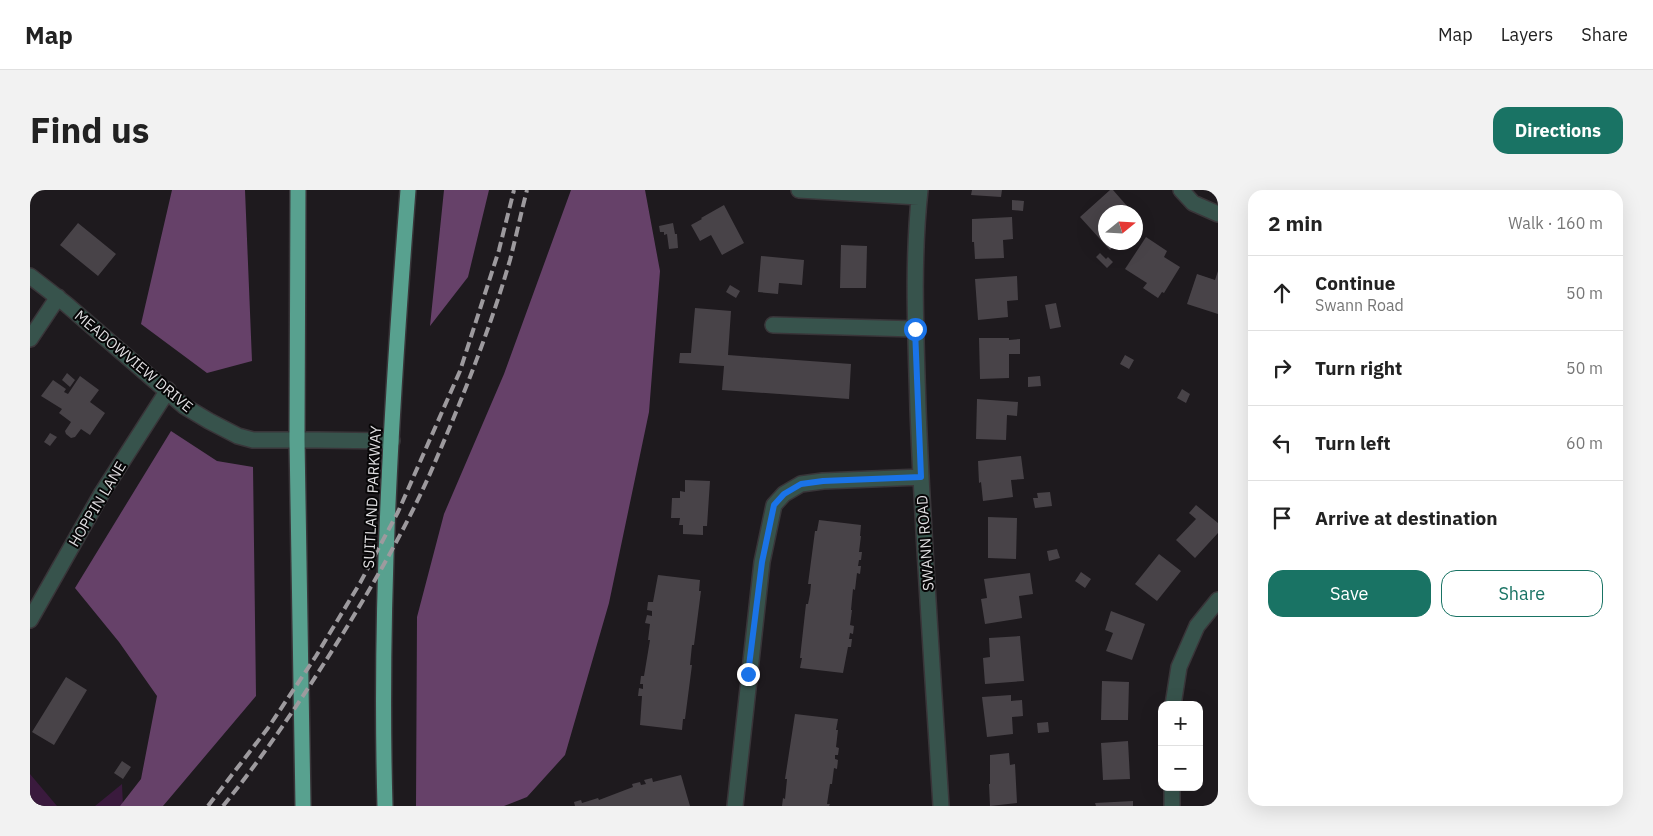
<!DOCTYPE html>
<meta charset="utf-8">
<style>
body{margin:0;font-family:"IBM Plex Sans",sans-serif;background:#f2f2f2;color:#222}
.controls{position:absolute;right:15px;bottom:15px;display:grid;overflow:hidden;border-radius:10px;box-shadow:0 5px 20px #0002}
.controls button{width:45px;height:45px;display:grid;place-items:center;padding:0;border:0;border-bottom:1px solid #e0e0e0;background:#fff;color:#222;font:25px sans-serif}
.compass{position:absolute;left:1068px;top:15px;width:45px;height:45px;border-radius:50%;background:#fff;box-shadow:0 5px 20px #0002;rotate:72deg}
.stop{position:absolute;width:15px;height:15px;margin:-11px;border:4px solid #1a73e8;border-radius:50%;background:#fff}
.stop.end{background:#1a73e8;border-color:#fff;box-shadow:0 1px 5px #0008}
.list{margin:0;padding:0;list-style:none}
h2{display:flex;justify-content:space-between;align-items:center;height:65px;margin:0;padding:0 20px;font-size:21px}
h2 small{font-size:16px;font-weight:400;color:#767676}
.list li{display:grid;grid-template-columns:32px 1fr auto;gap:15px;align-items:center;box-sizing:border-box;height:75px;padding:0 20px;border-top:1px solid #e0e0e0}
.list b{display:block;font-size:19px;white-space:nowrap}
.list p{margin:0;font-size:16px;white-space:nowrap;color:#767676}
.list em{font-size:16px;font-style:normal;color:#767676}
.actions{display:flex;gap:10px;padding:15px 20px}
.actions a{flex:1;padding:11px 0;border:1px solid #197364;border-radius:15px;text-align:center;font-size:18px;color:#197364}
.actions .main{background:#197364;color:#fff}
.icon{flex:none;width:28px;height:28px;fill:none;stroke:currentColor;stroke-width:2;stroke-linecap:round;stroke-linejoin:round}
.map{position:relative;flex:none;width:1188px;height:616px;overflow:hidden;border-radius:15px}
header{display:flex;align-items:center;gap:30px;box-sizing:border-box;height:70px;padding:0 25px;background:#fff;border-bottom:1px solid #e0e0e0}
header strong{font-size:24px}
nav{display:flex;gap:28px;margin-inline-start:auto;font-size:18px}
.intro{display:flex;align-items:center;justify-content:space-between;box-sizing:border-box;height:120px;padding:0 30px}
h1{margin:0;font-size:35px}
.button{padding:12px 22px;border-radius:15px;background:#197364;color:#fff;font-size:18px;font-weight:700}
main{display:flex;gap:30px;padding:0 30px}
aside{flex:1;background:#fff;border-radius:15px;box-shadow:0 5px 20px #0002}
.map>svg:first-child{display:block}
.green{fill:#3a1a3d}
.forest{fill:#664169}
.building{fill:#484348}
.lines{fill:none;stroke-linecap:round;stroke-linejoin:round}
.minor-casing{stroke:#393539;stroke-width:18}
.highway-casing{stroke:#393539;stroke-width:18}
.minor{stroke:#37534c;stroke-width:15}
.highway{stroke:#58a18f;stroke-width:15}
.rail{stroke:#9d9a9e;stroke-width:4;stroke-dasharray:10 5;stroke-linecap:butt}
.route{stroke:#1a73e8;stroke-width:6}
.labels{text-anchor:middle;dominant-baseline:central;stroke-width:4;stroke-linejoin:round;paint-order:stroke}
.street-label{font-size:15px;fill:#dfdde0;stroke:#070607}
</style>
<header>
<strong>Map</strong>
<nav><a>Map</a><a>Layers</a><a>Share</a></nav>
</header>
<div class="intro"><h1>Find us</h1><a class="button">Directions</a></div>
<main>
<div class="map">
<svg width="1188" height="616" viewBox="0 0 1188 616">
<rect width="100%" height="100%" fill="#1e1a1e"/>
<!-- green -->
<path class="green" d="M0,584L27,616H0Z
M92,594L93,616H65Z"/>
<!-- forest -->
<path class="forest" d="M142,0H215L222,171L177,183L111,134Z
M414,0H459L438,87L400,136Z
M541,0H615L630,81L619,222L579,413L535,565L497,607L474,616H386L387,427L414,324L474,184Z
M141,241L187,271L223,277L226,506L133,616H90L111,589L127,506L89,452L45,398Z"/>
<!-- building -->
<path class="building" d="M942,0H972L971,7L941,5Z
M1080,0H1083L1097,16L1089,22H1076V52H1089L1080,60L1050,27Z
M982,10L994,11L993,21L982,20Z
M694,15L714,53L692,65L681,45L670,51L661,35L672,29L671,28Z
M982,27L983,49L973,50L974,68L945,69L944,52H942V29Z
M48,33L86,64L68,86L30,55Z
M643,33L645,44H647L648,58L639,59L637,44L634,45V42H630L629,36Z
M1116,47L1137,61L1134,67L1150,77L1134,103L1132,102L1128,108L1113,98L1117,93L1095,79Z
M811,55L837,56L836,98H810Z
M1070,63L1076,69L1078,67L1083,72L1077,78L1066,67Z
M731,66L774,70L772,95L749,93L748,104L728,102Z
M1188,81V124L1157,114L1167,84L1185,90Z
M987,86L988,110L977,111L978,127L948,130L945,89Z
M700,95L710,101L706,108L696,102Z
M1026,113L1031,137L1020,139L1015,115Z
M665,118L701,121L698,165L821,174L819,209L692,200L694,176L649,173L650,163H661Z
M949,148H979V150L990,149V164H979V188L950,189Z
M1095,165L1104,170L1099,179L1090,174Z
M37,183L45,190L40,197L32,190Z
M50,186L69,200L60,212L75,223L60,245L51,239L45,247L41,248L36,244L35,241L41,232L29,223L32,219L11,206L23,190L36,199L34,202L38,204Z
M1010,186L1011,196L998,197V187Z
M1152,199L1160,204L1156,213L1147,208Z
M947,209L988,212L987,226L977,225L976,250L946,249Z
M20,243L27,247L20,256L14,252Z
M991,266L994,289L981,290L983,307L953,311L951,292L949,293L948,271Z
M655,290L680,291L677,336H673V345L653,344V335H649L650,328H641L642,308H650V301L655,302Z
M1020,302L1022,316L1005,318L1003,308H1008L1007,303Z
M1166,315L1188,333V343L1165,368L1146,350L1166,329L1159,323Z
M958,327L987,328L986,369L958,368Z
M789,330L831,335L830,346H831L829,362H832L831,370H829L828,376H831L830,384L827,383L825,400L823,399L821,420H822L820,435L824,436L823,444L820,443L819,449H822L821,457H818L813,483L770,478L772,468H770L776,414H778L780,404L781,394H778L785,341H787Z
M1027,359L1030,368L1019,371L1017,361Z
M1129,364L1151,381L1127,411L1105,394Z
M1051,382L1061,389L1055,398L1045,391Z
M1000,383L1003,404L989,406L992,428L955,434L951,409L957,408L954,389Z
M628,385L670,390L669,401H671L664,455H662L660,475H662L655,529H653L652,540L610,535L612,506H608L609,498L613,499V494H610L611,486H614L620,450H618L620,434L615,433L617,425L622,426V421L617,420L618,412H623Z
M1081,421L1115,434L1102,470L1076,461L1083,443L1075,440Z
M990,446L994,491L955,494L953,468L960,467L959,448Z
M36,487L57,500L24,555L2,542Z
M1072,491L1099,492L1098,530H1071Z
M981,505V511L992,510L993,526L982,527L983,544L957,547L952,507Z
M765,524L808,529L806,540H808L806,557L809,558L808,565H805V569L808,570L807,579L804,578L802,594H800L797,614H800L799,616H752L753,608L755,609L757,589H755Z
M1018,532L1019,542L1008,543L1007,533Z
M1098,551L1100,589L1073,590L1071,553Z
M979,563L980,575L985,574L987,613L960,616L959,594H960V565Z
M92,571L101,577L93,589L84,583Z
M651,585L660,616H545L544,612L551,610L552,613L568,608L569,610L603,597L602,594L610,592L611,595L616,594L614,590L622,588L623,592Z
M1103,611V616H1066L1065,613Z"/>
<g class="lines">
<!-- minor casing -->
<g class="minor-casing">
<path id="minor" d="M769,0L889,7
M890,0C882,73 886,146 888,219C893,352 903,484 911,616
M1151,0L1163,13L1188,24
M0,86L36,114L154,216L179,231L208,246L223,250H287L362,251
M743,135L885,139
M0,149L28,107
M0,430L72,303L138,200
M1143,515L1149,477L1167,436L1188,410
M1142,597V616
M705,616L732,372L744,315L754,304L771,294L793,291L891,287"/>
</g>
<!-- highway casing -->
<g class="highway-casing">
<path id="highway" d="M268,0L267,250L273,616
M355,616C349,411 362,205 378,0"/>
</g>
<!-- minor -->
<use href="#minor" class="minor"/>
<!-- highway -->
<use href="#highway" class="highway"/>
<!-- rail -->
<path class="rail" d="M178,616L238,538L286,466L330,393L368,322L430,181L469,60L484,0
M193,616C237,562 275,504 312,445C347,388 382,328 408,265C435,202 461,136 480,70C486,47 491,23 497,0"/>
</g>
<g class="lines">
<!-- route -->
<path class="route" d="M718,484L732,372L744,315L754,304L771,294L793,291L891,287L885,139"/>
</g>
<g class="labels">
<!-- street labels -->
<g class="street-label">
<text transform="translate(104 171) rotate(40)">MEADOWVIEW DRIVE</text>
<text transform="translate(342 307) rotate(-87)">SUITLAND PARKWAY</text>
<text transform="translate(67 314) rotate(-59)">HOPPIN LANE</text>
<text transform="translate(895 353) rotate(-94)">SWANN ROAD</text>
</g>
</g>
</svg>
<div class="controls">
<button>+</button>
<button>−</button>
</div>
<svg class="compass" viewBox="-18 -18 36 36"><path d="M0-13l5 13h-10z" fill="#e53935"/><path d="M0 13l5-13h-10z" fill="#767676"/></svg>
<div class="stop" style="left:885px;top:139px"></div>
<div class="stop end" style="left:718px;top:484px"></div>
</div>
<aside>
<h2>2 min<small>Walk · 160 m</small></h2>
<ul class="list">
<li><svg class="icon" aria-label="ahead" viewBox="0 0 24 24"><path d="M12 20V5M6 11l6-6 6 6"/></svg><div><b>Continue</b><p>Swann Road</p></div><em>50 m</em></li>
<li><svg class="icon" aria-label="right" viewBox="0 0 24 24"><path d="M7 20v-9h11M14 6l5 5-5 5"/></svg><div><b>Turn right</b></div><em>50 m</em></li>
<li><svg class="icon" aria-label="left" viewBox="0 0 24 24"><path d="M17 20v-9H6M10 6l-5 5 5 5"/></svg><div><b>Turn left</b></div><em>60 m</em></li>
<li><svg class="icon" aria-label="arrive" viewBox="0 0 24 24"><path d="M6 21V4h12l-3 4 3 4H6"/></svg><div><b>Arrive at destination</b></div></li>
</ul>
<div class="actions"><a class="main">Save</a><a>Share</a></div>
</aside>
</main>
